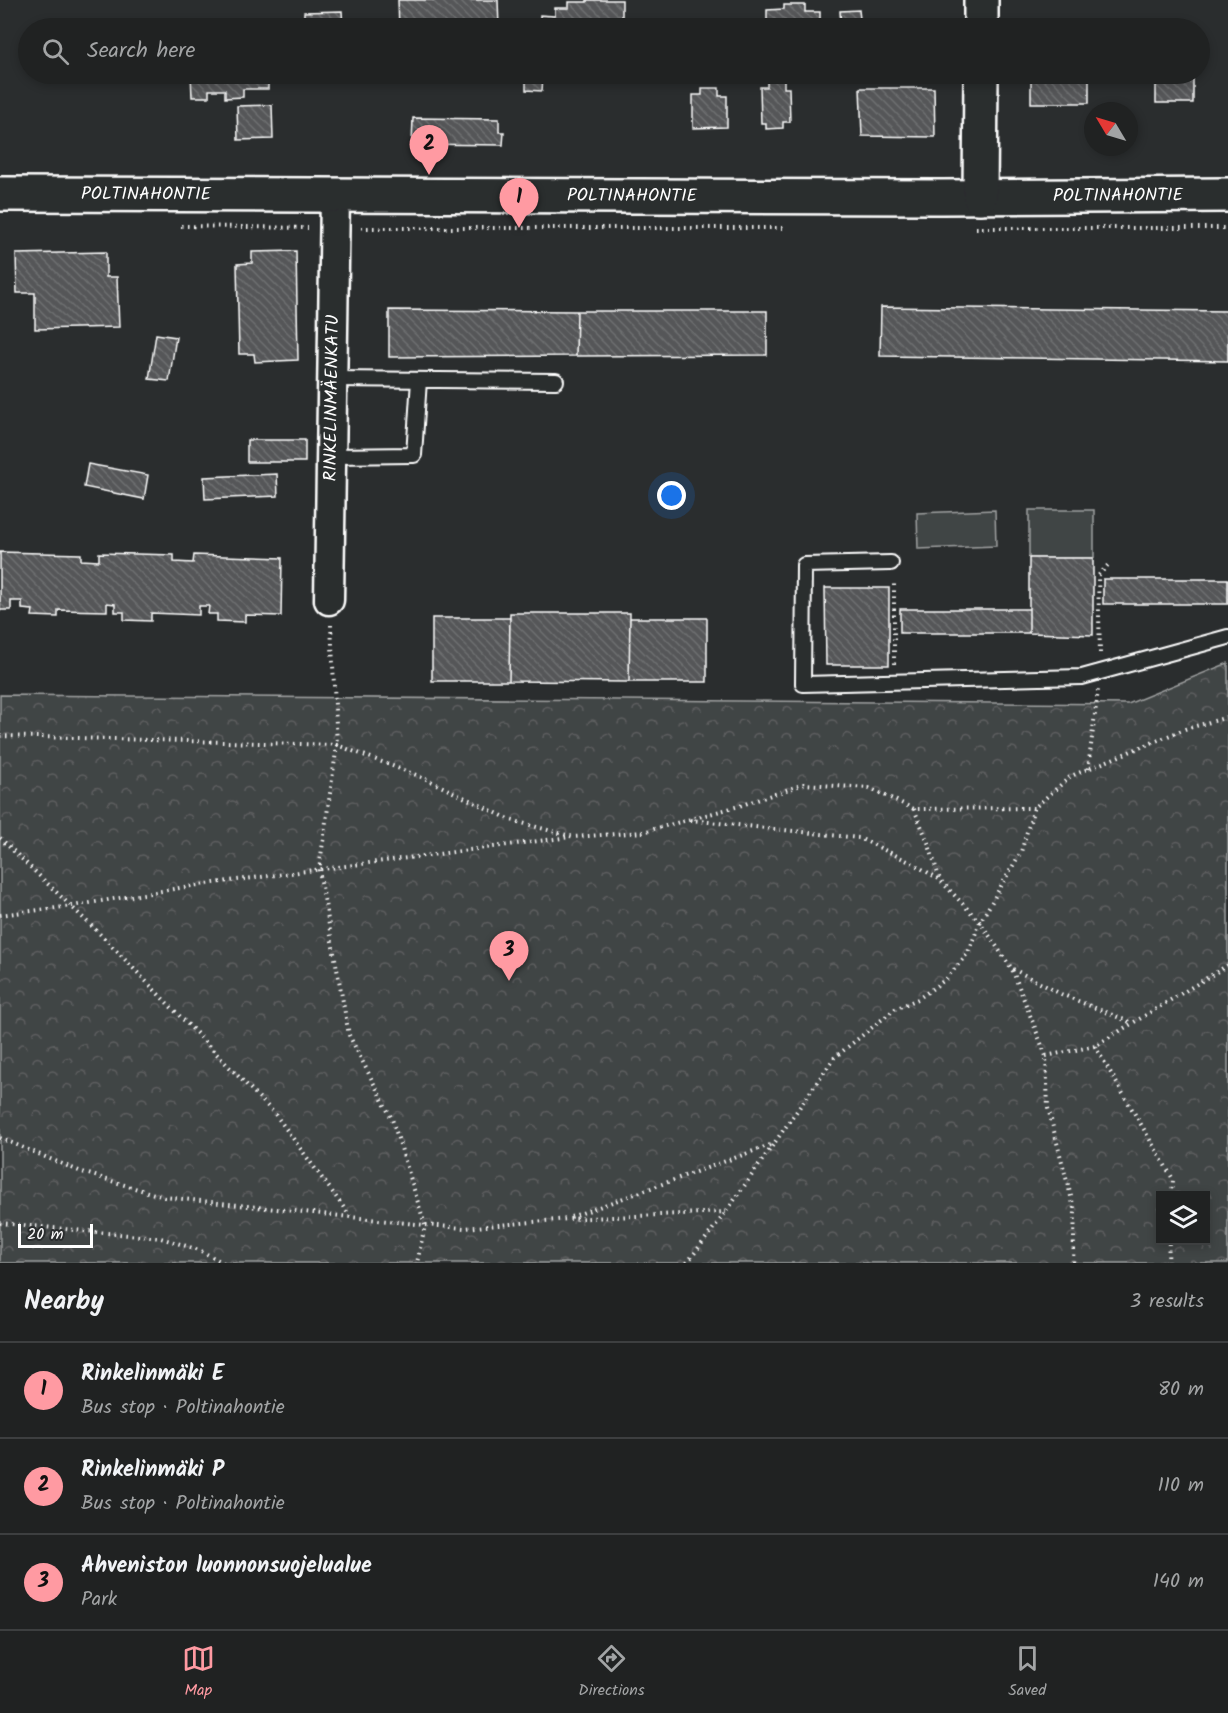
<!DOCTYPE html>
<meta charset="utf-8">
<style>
body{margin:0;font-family:Kalam,sans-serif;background:#2d2f2f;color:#f1f3f6}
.controls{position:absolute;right:18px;bottom:18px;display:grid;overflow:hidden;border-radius:0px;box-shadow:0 3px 9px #0003}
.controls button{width:54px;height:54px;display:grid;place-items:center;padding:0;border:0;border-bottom:2px solid #3d3f40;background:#202222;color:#f1f3f6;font:30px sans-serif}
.compass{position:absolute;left:1084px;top:102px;width:54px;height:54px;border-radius:50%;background:#202222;box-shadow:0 3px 9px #0003;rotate:308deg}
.scale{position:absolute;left:18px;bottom:15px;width:75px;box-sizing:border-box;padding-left:6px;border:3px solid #fff;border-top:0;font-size:16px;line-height:21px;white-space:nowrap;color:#fff;-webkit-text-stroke:4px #2a2d2e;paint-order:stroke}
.you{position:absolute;left:672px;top:496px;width:21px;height:21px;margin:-15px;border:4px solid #fff;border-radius:50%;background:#1a73e8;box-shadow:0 0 0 9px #1a73e833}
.badge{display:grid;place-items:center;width:39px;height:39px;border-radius:50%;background:#ff9aa2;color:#111;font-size:20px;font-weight:700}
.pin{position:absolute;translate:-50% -50px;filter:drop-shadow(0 2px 3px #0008)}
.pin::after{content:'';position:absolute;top:32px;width:21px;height:18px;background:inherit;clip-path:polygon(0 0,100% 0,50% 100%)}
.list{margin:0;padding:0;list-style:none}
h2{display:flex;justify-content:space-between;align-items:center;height:78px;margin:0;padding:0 24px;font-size:26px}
h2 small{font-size:20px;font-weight:400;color:#a2a4a5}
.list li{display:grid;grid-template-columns:39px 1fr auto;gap:18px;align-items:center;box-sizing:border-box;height:96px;padding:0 24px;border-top:2px solid #3d3f40}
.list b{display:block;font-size:22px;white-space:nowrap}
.list p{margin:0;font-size:20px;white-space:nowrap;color:#a2a4a5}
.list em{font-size:20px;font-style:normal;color:#a2a4a5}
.icon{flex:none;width:33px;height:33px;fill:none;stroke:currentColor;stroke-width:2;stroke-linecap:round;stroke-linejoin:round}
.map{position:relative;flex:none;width:1228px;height:1263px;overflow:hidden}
.search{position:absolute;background:#202222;box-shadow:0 3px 9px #0003;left:18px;right:18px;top:18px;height:66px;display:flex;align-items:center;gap:15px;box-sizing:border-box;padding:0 21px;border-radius:33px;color:#a2a4a5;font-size:22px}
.sheet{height:366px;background:#202222}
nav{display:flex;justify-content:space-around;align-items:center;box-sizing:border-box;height:84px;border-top:2px solid #3d3f40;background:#202222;font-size:16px;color:#a2a4a5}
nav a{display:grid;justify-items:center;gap:3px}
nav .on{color:#ff9aa2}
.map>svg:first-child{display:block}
.green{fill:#414445;stroke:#a0a2a2;stroke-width:1.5}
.forest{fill:url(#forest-crowns);stroke:#a0a2a2;stroke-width:1.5;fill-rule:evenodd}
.building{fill:url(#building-back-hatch);stroke:#fff;stroke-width:1.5}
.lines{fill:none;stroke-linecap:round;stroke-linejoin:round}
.lane-casing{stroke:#fff;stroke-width:18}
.street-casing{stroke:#fff;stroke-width:33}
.secondary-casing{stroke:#fff;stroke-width:38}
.path{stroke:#fff;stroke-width:4;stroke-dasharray:1.5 4.5;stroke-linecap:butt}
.lane{stroke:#2a2d2e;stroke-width:14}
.street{stroke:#2a2d2e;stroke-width:28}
.secondary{stroke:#2a2d2e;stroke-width:33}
.labels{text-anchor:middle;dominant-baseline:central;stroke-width:5;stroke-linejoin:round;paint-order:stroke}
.street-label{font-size:18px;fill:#fff;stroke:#2a2d2e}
</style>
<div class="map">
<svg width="1228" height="1263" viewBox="0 0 1228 1263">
<defs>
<pattern id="forest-crowns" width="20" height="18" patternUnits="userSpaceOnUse" patternTransform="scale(1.5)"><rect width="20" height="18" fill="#414445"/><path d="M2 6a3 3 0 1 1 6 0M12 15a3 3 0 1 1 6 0" fill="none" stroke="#5e6061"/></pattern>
<pattern id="building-back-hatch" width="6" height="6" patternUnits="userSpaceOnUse" patternTransform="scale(1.5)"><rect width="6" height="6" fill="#555758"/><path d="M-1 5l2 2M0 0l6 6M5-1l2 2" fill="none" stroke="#6e7071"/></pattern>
</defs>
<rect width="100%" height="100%" fill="#2a2d2e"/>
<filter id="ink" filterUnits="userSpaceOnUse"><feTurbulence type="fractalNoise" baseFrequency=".0167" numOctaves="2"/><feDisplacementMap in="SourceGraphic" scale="12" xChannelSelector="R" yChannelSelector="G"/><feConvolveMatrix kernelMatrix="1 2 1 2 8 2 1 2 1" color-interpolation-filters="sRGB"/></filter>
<g filter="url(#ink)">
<!-- green -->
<path class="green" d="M995,510L996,546L918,549L917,513Z
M1029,510H1094V558H1029Z"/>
<!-- forest -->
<path class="forest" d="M1228,663V1263H0V695L1128,704ZM1160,1196H1206V1240H1160Z"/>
<!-- building -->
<path class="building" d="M398,0H498L499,28H399Z
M587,0H622V28H526V25L540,24V15L555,16V8H569V2H587Z
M784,5H805V12H820V25H830V28H767V10L784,9Z
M859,10L861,28H841L840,11Z
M342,11L343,28H304V12Z
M73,21L136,22V28H73Z
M725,23L726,28H693V25Z
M1126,25H1193V28H1126Z
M1031,27H1089V28H1031Z
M191,74H268V89H243V97L225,98V90H209V97H192Z
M526,74H575V76H543L542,91L526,90Z
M1031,74H1089V103H1031Z
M1156,74H1193V103H1156Z
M767,78H784V88H789L790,122H783V128L766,129V123H761L760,87H767Z
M702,88H719V96H727V127L693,128V95H702Z
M860,88H934L935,137L862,136Z
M272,105L273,139L238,140L237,106Z
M413,118L499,119V132H504L503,145L412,144Z
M296,251L298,360L255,362L254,354H239L237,264L252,263V252Z
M106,252V277H117L119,327L35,329V293H17L16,254Z
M881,307L1228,311V361L880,356Z
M389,310L577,311L576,356L389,357Z
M577,311H767V355L576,356Z
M156,334L176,337L169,381L149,379Z
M247,440H305V462H247Z
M88,464L148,475L144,499L84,487Z
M277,474L278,496L205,499L204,477Z
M0,552L81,554V560L99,561V553L174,555V562L193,563L194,555L282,558L281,616L245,615V622L217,621V614H208L209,606H199V615L151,613V621L124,620V612H115V604L107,603V611L58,610V617L32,616L33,610L22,609V601H11V610H0Z
M1029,558H1093V635L1029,633Z
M1103,579H1228V604H1103Z
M825,588H889V665H826Z
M900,609H1029V633H900Z
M510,613H630L629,682L509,681Z
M432,618H510L509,681H432Z
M630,618H707V682H629Z"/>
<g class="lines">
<!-- lane casing -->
<g class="lane-casing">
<path id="lane" d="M333,379L556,381
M332,456L414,455L419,380
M891,563L804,565L803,684L1082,677L1228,637"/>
</g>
<!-- street casing -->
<g class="street-casing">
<g id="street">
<path id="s1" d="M329,600L335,195"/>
</g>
</g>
<!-- secondary casing -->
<g class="secondary-casing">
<g id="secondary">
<path d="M981,28V0"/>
<path id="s2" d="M0,194L940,197L1228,195"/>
<path d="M980,197L981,74"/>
</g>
</g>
<!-- path -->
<path class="path" d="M181,226L308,228
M361,228H785
M976,228H1228
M331,625L337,745L319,870L349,1035L392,1119L425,1225L417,1263
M1100,653L1098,576L1108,565
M894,664V584
M0,736L337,745L424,778L511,820L574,837L643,832L739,806L804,784L869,788L914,809L1034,808L1071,776L1185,729L1228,717
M1088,769L1098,690
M914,809L928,842L940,880L980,922L1012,969L1046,1056L1048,1108L1075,1212L1073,1263
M690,820L859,838L912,863L939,879
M0,838L102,936L275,1114L350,1216
M0,915L72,906L191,886L570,837
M1013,969L1061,994L1132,1023
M1095,1046L1173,1179L1172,1196
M1046,1056L1095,1046L1228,965
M0,1138L79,1171L164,1197L425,1225L464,1228L568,1219L726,1212
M571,1217L773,1144
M0,1223L161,1238L199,1250L224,1263
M687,1263L726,1212L834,1058L895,1009L918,999L946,979L968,953L980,922L1021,852L1034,808
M1168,1263L1169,1240"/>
<!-- lane -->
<use href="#lane" class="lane"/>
<!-- street -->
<use href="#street" class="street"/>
<!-- secondary -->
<use href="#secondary" class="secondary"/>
</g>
</g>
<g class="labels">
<!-- street labels -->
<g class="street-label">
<text stroke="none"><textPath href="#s2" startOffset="146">POLTINAHONTIE</textPath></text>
<text stroke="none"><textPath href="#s2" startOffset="632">POLTINAHONTIE</textPath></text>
<text stroke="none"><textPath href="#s2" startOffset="1118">POLTINAHONTIE</textPath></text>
<text stroke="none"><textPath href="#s1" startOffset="202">RINKELINMÄENKATU</textPath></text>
</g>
</g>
</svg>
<div class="controls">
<button><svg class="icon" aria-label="layers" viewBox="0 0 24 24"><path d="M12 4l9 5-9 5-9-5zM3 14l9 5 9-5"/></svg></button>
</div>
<svg class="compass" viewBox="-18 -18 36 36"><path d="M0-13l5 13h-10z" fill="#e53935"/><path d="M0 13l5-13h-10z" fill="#a2a4a5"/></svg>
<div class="scale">20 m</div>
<div class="you"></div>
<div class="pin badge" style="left:519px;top:228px">1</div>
<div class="pin badge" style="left:429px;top:175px">2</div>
<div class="pin badge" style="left:509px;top:981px">3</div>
<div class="search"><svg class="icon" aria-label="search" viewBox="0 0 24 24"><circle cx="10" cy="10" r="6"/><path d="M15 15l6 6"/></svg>Search here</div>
</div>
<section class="sheet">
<h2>Nearby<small>3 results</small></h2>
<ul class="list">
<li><span class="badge">1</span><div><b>Rinkelinmäki E</b><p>Bus stop · Poltinahontie</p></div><em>80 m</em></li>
<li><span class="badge">2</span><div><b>Rinkelinmäki P</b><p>Bus stop · Poltinahontie</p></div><em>110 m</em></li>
<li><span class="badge">3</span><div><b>Ahveniston luonnonsuojelualue</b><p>Park</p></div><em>140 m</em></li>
</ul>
</section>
<nav>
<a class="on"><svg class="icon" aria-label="map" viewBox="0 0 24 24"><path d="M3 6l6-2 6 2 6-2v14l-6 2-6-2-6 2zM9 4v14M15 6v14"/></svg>Map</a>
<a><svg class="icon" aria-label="directions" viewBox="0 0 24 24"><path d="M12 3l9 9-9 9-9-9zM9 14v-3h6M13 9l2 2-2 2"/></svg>Directions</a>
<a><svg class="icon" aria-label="saved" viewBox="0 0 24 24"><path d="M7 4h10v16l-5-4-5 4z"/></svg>Saved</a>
</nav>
